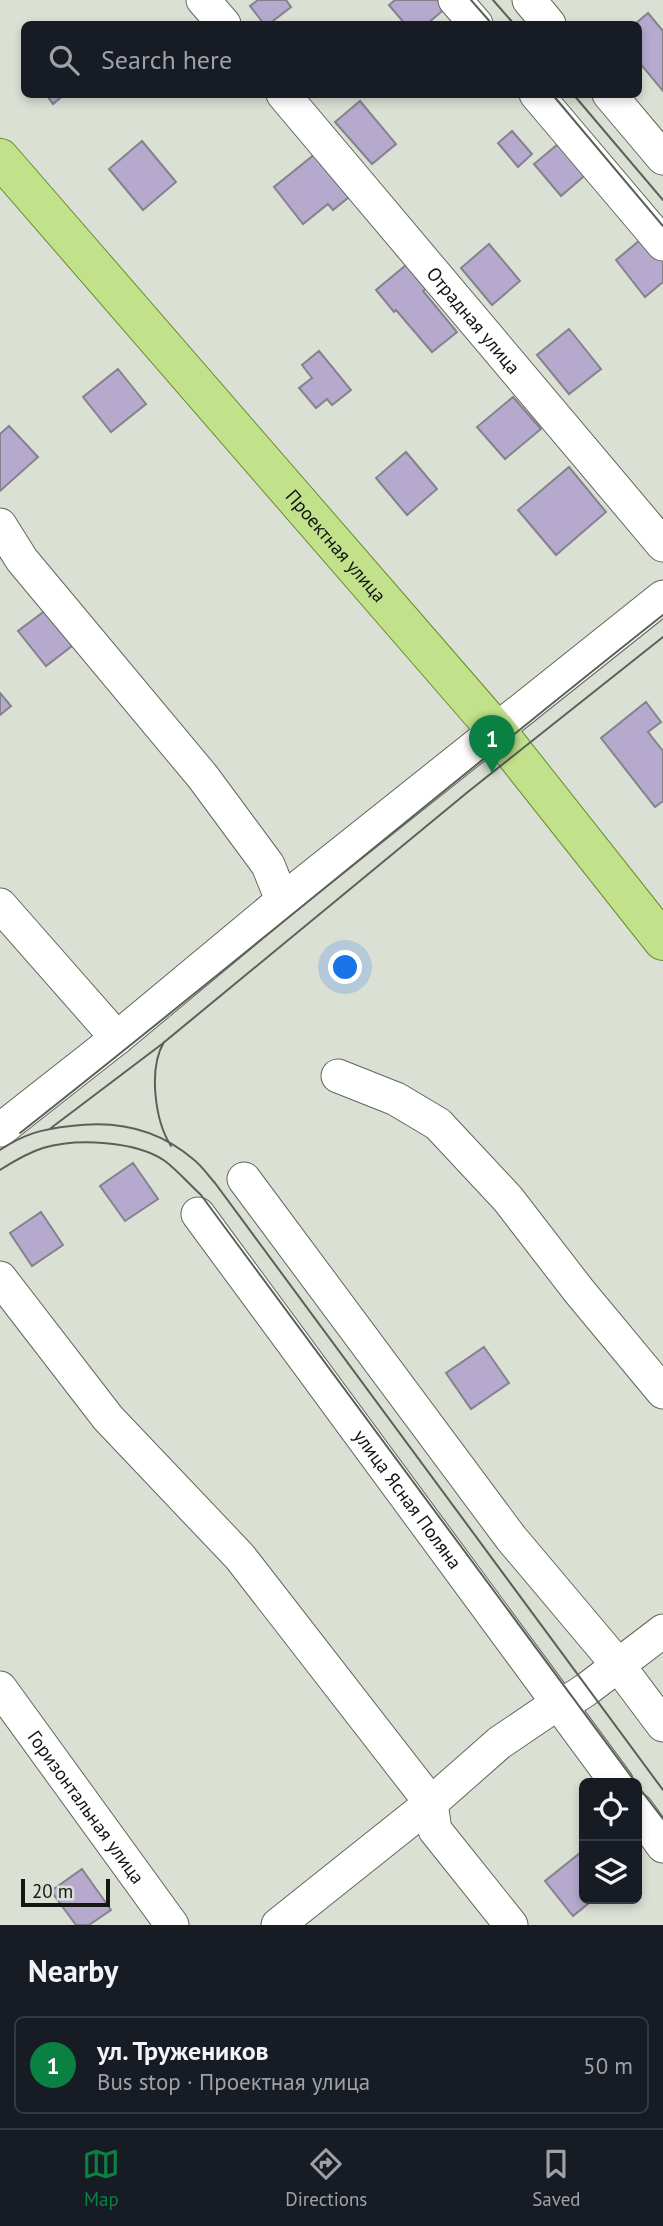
<!DOCTYPE html>
<meta charset="utf-8">
<style>
body{margin:0;font-family:"PT Sans",sans-serif;background:#242831;color:#f1f3f6}
.controls{position:absolute;right:21px;bottom:21px;display:grid;overflow:hidden;border-radius:10px;box-shadow:0 4px 10px #0003}
.controls button{width:63px;height:63px;display:grid;place-items:center;padding:0;border:0;border-bottom:2px solid #363941;background:#171b24;color:#f1f3f6;font:35px sans-serif}
.scale{position:absolute;left:21px;bottom:18px;width:89px;box-sizing:border-box;padding-left:7px;border:4px solid #141612;border-top:0;font-size:19px;line-height:24px;white-space:nowrap;color:#141612;-webkit-text-stroke:5px #dbe0d5;paint-order:stroke}
.you{position:absolute;left:346px;top:968px;width:24px;height:24px;margin:-18px;border:5px solid #fff;border-radius:50%;background:#1a73e8;box-shadow:0 0 0 10px #1a73e833}
.badge{display:grid;place-items:center;width:46px;height:46px;border-radius:50%;background:#0b8043;color:#fff;font-size:23px;font-weight:700}
.pin{position:absolute;translate:-50% -58px;filter:drop-shadow(0 2px 4px #0008)}
.pin::after{content:'';position:absolute;top:37px;width:24px;height:21px;background:inherit;clip-path:polygon(0 0,100% 0,50% 100%)}
.list{margin:0;padding:0;list-style:none}
h2{display:flex;justify-content:space-between;align-items:center;height:91px;margin:0;padding:0 28px;font-size:30px}
h2 small{font-size:23px;font-weight:400;color:#9ea1a6}
.list li{display:grid;grid-template-columns:46px 1fr auto;gap:21px;align-items:center;box-sizing:border-box;height:98px;margin:0 14px 14px;padding:0 14px;border:2px solid #363941;border-radius:10px}
.list b{display:block;font-size:26px;white-space:nowrap}
.list p{margin:0;font-size:23px;white-space:nowrap;color:#9ea1a6}
.list em{font-size:23px;font-style:normal;color:#9ea1a6}
.icon{flex:none;width:38px;height:38px;fill:none;stroke:currentColor;stroke-width:2;stroke-linecap:round;stroke-linejoin:round}
.map{position:relative;flex:none;width:663px;height:1925px;overflow:hidden}
.search{position:absolute;background:#171b24;box-shadow:0 4px 10px #0003;left:21px;right:21px;top:21px;height:77px;display:flex;align-items:center;gap:18px;box-sizing:border-box;padding:0 24px;border-radius:10px;color:#9ea1a6;font-size:26px}
.sheet{height:203px;background:#171b24}
nav{display:flex;justify-content:space-around;align-items:center;box-sizing:border-box;height:98px;border-top:2px solid #363941;background:#171b24;font-size:19px;color:#9ea1a6}
nav a{display:grid;justify-items:center;gap:4px}
nav .on{color:#0b8043}
.map>svg:first-child{display:block}
.building{fill:#b5aace;stroke:#85828d;stroke-width:2}
.lines{fill:none;stroke-linecap:round;stroke-linejoin:round}
.minor-casing{stroke:#62675d;stroke-width:35}
.major-casing{stroke:#698d2e;stroke-width:40}
.minor{stroke:#fff;stroke-width:33}
.major{stroke:#c1e18b;stroke-width:38}
.tram{stroke:#5c6059;stroke-width:2}
.labels{text-anchor:middle;dominant-baseline:central;stroke-width:6;stroke-linejoin:round;paint-order:stroke}
.street-label{font-size:19px;fill:#141612;stroke:#dbe0d5}
</style>
<div class="map">
<svg width="663" height="1925" viewBox="0 0 663 1925">
<rect width="100%" height="100%" fill="#dbe0d5"/>
<!-- building -->
<path class="building" d="M258,0H286L291,7L269,24H264L250,6Z
M395,0H441L447,7L427,24H405L389,5Z
M648,13L663,31V91L638,61V24H635Z
M46,94H65L53,104Z
M360,101L396,144L372,164L335,122Z
M512,131L532,154L518,167L498,143Z
M564,139L590,171L561,196L534,164Z
M142,141L176,182L143,210L109,169Z
M315,154L349,197L333,210L328,204L303,224L274,187Z
M645,236L663,258V282L645,297L616,260Z
M489,244L520,281L492,305L461,268Z
M411,261L430,285L423,291L457,332L432,352L396,310L394,312L376,290Z
M569,329L601,369L569,394L537,355Z
M319,351L351,390L332,405L327,399L316,408L299,388L312,378L302,365Z
M118,369L146,404L111,432L83,397Z
M513,397L541,429L505,459L477,427Z
M9,426L38,457L0,491V434Z
M406,452L437,489L407,515L376,478Z
M569,467L606,512L556,555L518,510Z
M54,604L81,639L46,666L18,631Z
M0,693L11,706L0,715Z
M646,702L661,722L648,732L663,751V801L655,807L601,738Z
M133,1163L158,1199L125,1221L100,1186Z
M41,1212L63,1245L32,1266L10,1233Z
M484,1347L509,1383L471,1409L446,1373Z
M580,1853L584,1858V1899H594L573,1916L545,1881Z
M82,1869L111,1910L89,1925H76L51,1891Z"/>
<g class="lines">
<!-- minor casing -->
<g class="minor-casing">
<g id="minor">
<path d="M203,0L224,24"/>
<path d="M455,0L476,24"/>
<path d="M529,0L549,24"/>
<path id="s1" d="M283,94L663,545"/>
<path d="M536,94L663,244"/>
<path d="M609,94L663,158"/>
<path d="M0,525L22,560L203,777L268,865L282,900"/>
<path d="M0,905L117,1038"/>
<path d="M338,1076L396,1099L438,1124L508,1199L579,1291L663,1392"/>
<path d="M0,1130L117,1038L289,895L663,597"/>
<path d="M244,1179L511,1538L618,1665L663,1725"/>
<path id="s2" d="M198,1214L617,1783"/>
<path d="M0,1278L108,1418L240,1557L431,1803L435,1830L511,1925"/>
<path id="s3" d="M0,1688L172,1925"/>
<path d="M637,1810L663,1846"/>
<path d="M278,1925L431,1803L499,1743L558,1703L572,1699L587,1689L663,1631"/>
</g>
</g>
<!-- major casing -->
<g class="major-casing">
<g id="major">
<path id="s4" d="M0,158L496,730L663,941"/>
</g>
</g>
<!-- minor -->
<use href="#minor" class="minor"/>
<!-- major -->
<use href="#major" class="major"/>
<!-- tram -->
<path class="tram" d="M471,0L492,24
M493,0L514,24
M552,94L663,226
M573,94L663,200
M164,1042C148,1069 155,1121 171,1146
M51,1128L162,1044L469,791L663,637
M20,1133C236,963 447,786 663,615
M0,1150C24,1134 42,1129 71,1126C115,1120 158,1129 193,1159C201,1165 208,1175 215,1183L663,1790
M0,1170C14,1161 27,1153 43,1148C77,1138 136,1141 165,1161C178,1171 189,1184 201,1195L636,1783
M637,1785L663,1819"/>
</g>
<g class="labels">
<!-- street labels -->
<g class="street-label">
<text stroke="none"><textPath href="#s1" startOffset="296">Отрадная улица</textPath></text>
<text stroke="none"><textPath href="#s4" startOffset="513">Проектная улица</textPath></text>
<text stroke="none"><textPath href="#s2" startOffset="354">улица Ясная Поляна</textPath></text>
<text stroke="none"><textPath href="#s3" startOffset="147">Горизонтальная улица</textPath></text>
</g>
</g>
</svg>
<div class="controls">
<button><svg class="icon" aria-label="locate" viewBox="0 0 24 24"><circle cx="12" cy="12" r="6"/><path d="M12 2v4M12 18v4M2 12h4M18 12h4"/></svg></button>
<button><svg class="icon" aria-label="layers" viewBox="0 0 24 24"><path d="M12 4l9 5-9 5-9-5zM3 14l9 5 9-5"/></svg></button>
</div>
<div class="scale">20 m</div>
<div class="you"></div>
<div class="pin badge" style="left:492px;top:773px">1</div>
<div class="search"><svg class="icon" aria-label="search" viewBox="0 0 24 24"><circle cx="10" cy="10" r="6"/><path d="M15 15l6 6"/></svg>Search here</div>
</div>
<section class="sheet">
<h2>Nearby<small></small></h2>
<ul class="list">
<li><span class="badge">1</span><div><b>ул. Тружеников</b><p>Bus stop · Проектная улица</p></div><em>50 m</em></li>
</ul>
</section>
<nav>
<a class="on"><svg class="icon" aria-label="map" viewBox="0 0 24 24"><path d="M3 6l6-2 6 2 6-2v14l-6 2-6-2-6 2zM9 4v14M15 6v14"/></svg>Map</a>
<a><svg class="icon" aria-label="directions" viewBox="0 0 24 24"><path d="M12 3l9 9-9 9-9-9zM9 14v-3h6M13 9l2 2-2 2"/></svg>Directions</a>
<a><svg class="icon" aria-label="saved" viewBox="0 0 24 24"><path d="M7 4h10v16l-5-4-5 4z"/></svg>Saved</a>
</nav>
